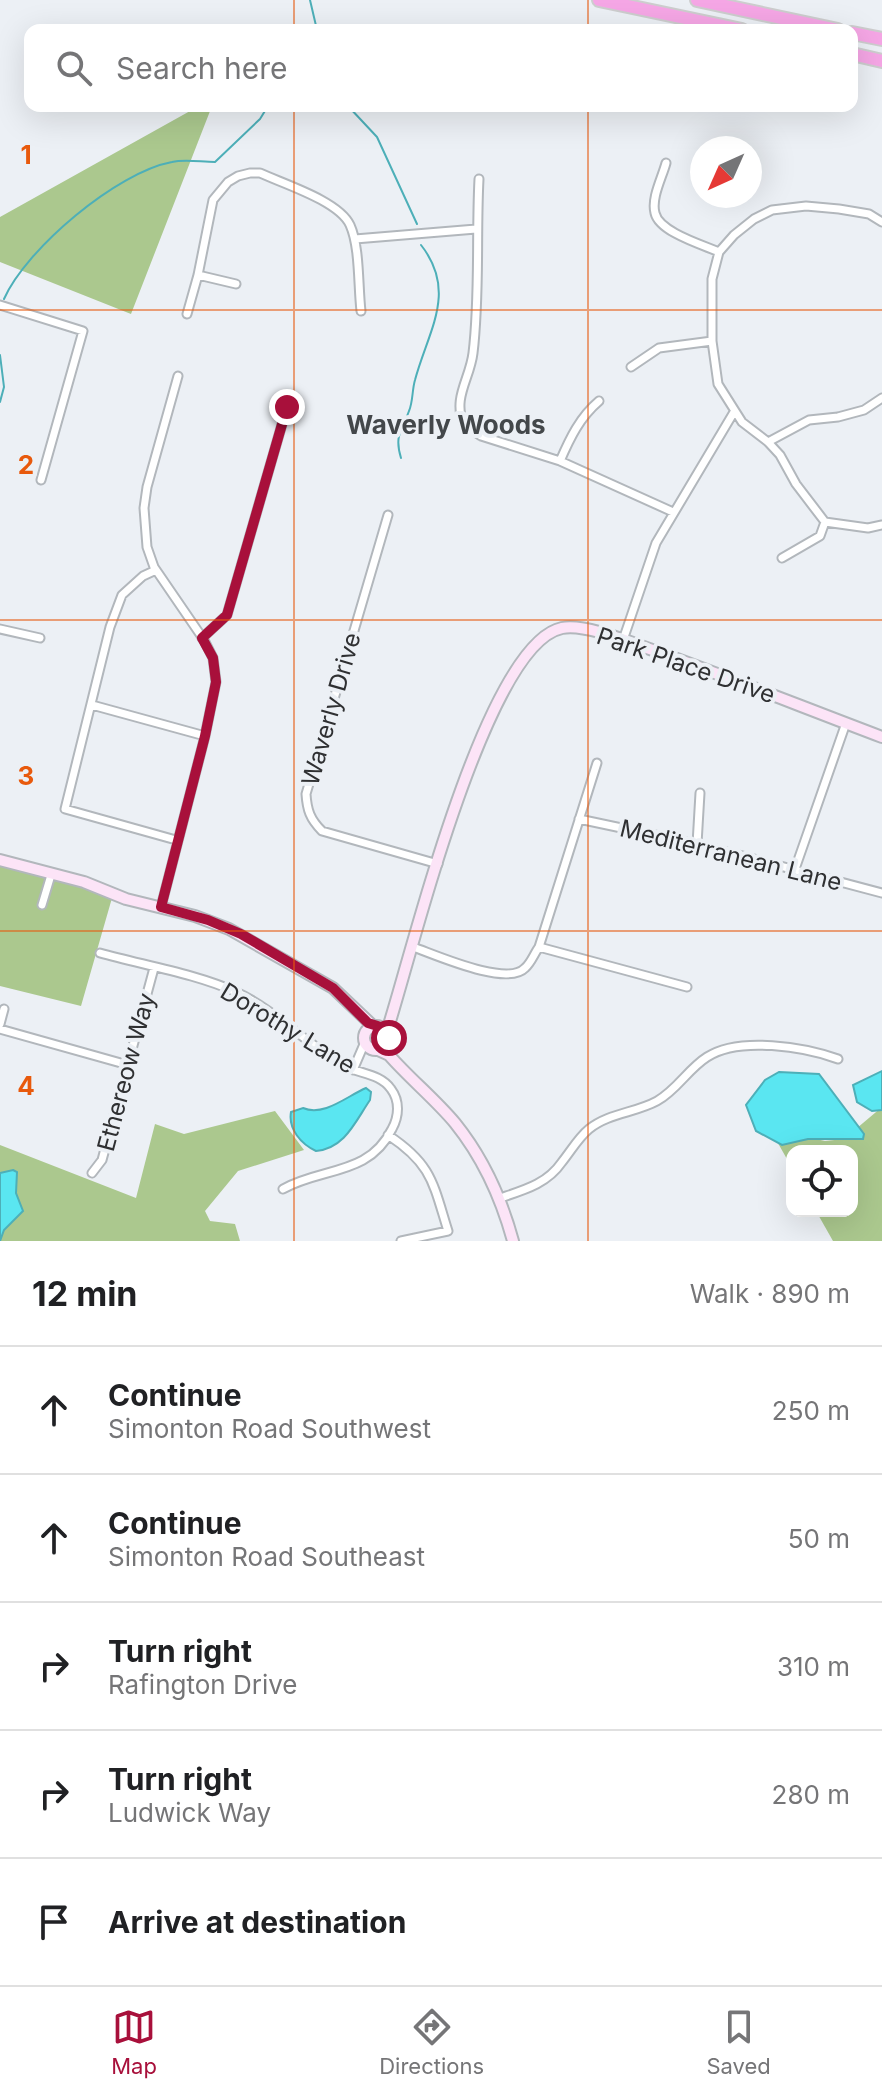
<!DOCTYPE html>
<meta charset="utf-8">
<style>
body{margin:0;font-family:Inter,sans-serif;background:#f6f6f6;color:#202124}
.controls{position:absolute;right:24px;bottom:24px;display:grid;overflow:hidden;border-radius:16px;box-shadow:0 8px 32px #0002}
.controls button{width:72px;height:72px;display:grid;place-items:center;padding:0;border:0;border-bottom:2px solid #e0e0e0;background:#fff;color:#202124;font:40px sans-serif}
.compass{position:absolute;left:690px;top:136px;width:72px;height:72px;border-radius:50%;background:#fff;box-shadow:0 8px 32px #0002;rotate:225deg}
.stop{position:absolute;width:24px;height:24px;margin:-18px;border:6px solid #a8103b;border-radius:50%;background:#fff}
.stop.end{background:#a8103b;border-color:#fff;box-shadow:0 2px 8px #0008}
.list{margin:0;padding:0;list-style:none}
h2{display:flex;justify-content:space-between;align-items:center;height:104px;margin:0;padding:0 32px;font-size:34px}
h2 small{font-size:26px;font-weight:400;color:#757577}
.list li{display:grid;grid-template-columns:52px 1fr auto;gap:24px;align-items:center;box-sizing:border-box;height:128px;padding:0 32px;border-top:2px solid #e0e0e0}
.list b{display:block;font-size:30px;white-space:nowrap}
.list p{margin:0;font-size:26px;white-space:nowrap;color:#757577}
.list em{font-size:26px;font-style:normal;color:#757577}
.icon{flex:none;width:44px;height:44px;fill:none;stroke:currentColor;stroke-width:2;stroke-linecap:round;stroke-linejoin:round}
.map{position:relative;flex:none;width:882px;height:1241px;overflow:hidden}
.search{position:absolute;background:#fff;box-shadow:0 8px 32px #0002;left:24px;right:24px;top:24px;height:88px;display:flex;align-items:center;gap:20px;box-sizing:border-box;padding:0 28px;border-radius:16px;color:#757577;font-size:30px}
.sheet{height:744px;background:#fff}
nav{display:flex;justify-content:space-around;align-items:center;box-sizing:border-box;height:112px;border-top:2px solid #e0e0e0;background:#fff;font-size:22px;color:#757577}
nav a{display:grid;justify-items:center;gap:4px}
nav .on{color:#a8103b}
.map>svg:first-child{display:block}
.green{fill:#abc88e}
.water{fill:#5ae6f1;stroke:#4dafb8;stroke-width:2}
.lines{fill:none;stroke-linecap:round;stroke-linejoin:round}
.stream{stroke:#4dafb8;stroke-width:2}
.street-casing{stroke:#b2b7bc;stroke-width:11}
.secondary-casing{stroke:#b2b7bc;stroke-width:14}
.highway-casing{stroke:#cdcdce;stroke-width:16}
.street{stroke:#fff;stroke-width:7}
.secondary{stroke:#fce4f7;stroke-width:10}
.highway{stroke:#f5a6e5;stroke-width:12}
.route{stroke:#a8103b;stroke-width:10}
.grid{fill:none;stroke:#e8590c;stroke-width:2;stroke-opacity:0.55}
.labels{text-anchor:middle;dominant-baseline:central;stroke-width:8;stroke-linejoin:round;paint-order:stroke}
.street-label{font-size:24px;fill:#2f3032;stroke:#ecf0f5}
.neighbourhood-label{font-size:26px;font-weight:bold;fill:#43474a;stroke:#ecf0f5}
.grid-label{font-size:26px;text-anchor:middle;font-weight:bold;fill:#e8590c;stroke:#ecf0f5;stroke-width:8;stroke-linejoin:round;paint-order:stroke}
</style>
<div class="map">
<svg width="882" height="1241" viewBox="0 0 882 1241">
<rect width="100%" height="100%" fill="#ecf0f5"/>
<!-- green -->
<path class="green" d="M199,106H212L131,314L0,262V217Z
M0,863L89,888L112,898L81,1006L0,986Z
M882,1107V1241H833L816,1211H852V1151H792V1168L770,1129L825,1141L844,1139Z
M275,1111L304,1150L238,1171L205,1211L210,1221L235,1224L240,1241H0V1145L136,1198L155,1124L184,1134Z"/>
<!-- water -->
<path class="water" d="M882,1071V1110L872,1111L857,1102L853,1085Z
M779,1072L819,1074L864,1134L863,1139H808L782,1145L756,1131L746,1105L765,1080Z
M366,1088L371,1092L370,1100C355,1122 345,1148 316,1151C301,1144 288,1129 291,1112L303,1108C324,1117 347,1096 366,1088Z
M13,1170L17,1172L16,1193L23,1211L4,1230L0,1241V1173Z"/>
<g class="lines">
<!-- stream -->
<path class="stream" d="M310,0L317,30
M348,106L377,137L417,224
M4,299C26,249 117,172 172,162C185,159 201,162 215,162L260,119L268,106
M0,355L4,387L0,402
M401,458C394,435 402,431 409,411C413,402 412,390 415,380C428,331 458,292 421,245"/>
<!-- street casing -->
<g class="street-casing">
<path id="street" d="M666,163C662,178 651,198 655,213C659,232 703,245 719,252
M479,179C476,236 480,296 473,353C470,379 452,398 464,425L481,436L560,461L673,512
M882,222L869,214L839,209L806,206L772,210L754,219L734,235L719,252L712,279V341L718,384L742,422L768,442L780,455L796,484L825,522L868,528L882,525
M355,239L476,229
M198,275L236,284
M0,305L83,331L41,480
M187,314L198,275L213,200L228,182L238,176L250,173H260C284,184 339,201 350,225C360,247 358,286 361,311
M631,367L659,348L712,341
M768,442L809,420L838,417L864,410L882,398
M560,461C570,438 580,417 599,401
M388,515L306,794C307,810 310,819 322,831L438,864
M782,558L820,536L825,522
M156,570L143,576L122,595L110,627L65,809L176,840
M0,629L40,638
M202,638L227,615L287,407
M623,640L656,543L734,412
M92,705L205,736
M579,819L697,844L882,893
M697,844L700,793
M795,869L846,723
M42,905L51,875
M161,907L205,736L216,682L213,658L204,640L154,567L147,547L144,508L147,487L178,376
M413,947C436,955 507,987 525,968C531,963 534,954 539,947L597,763
M539,947L687,987
M100,953C143,965 197,974 236,992C272,1008 307,1044 343,1065C358,1074 380,1073 391,1089C400,1101 399,1116 392,1129C369,1176 322,1167 283,1189
M0,1024L4,1009
M0,1029L128,1065
M353,1070L365,1042
M388,1135C432,1164 433,1183 448,1231L401,1241
M92,1173L102,1160L154,968
M500,1198C524,1190 547,1184 562,1162C571,1151 578,1138 589,1129C609,1113 635,1113 657,1101C677,1090 688,1069 707,1057C739,1036 805,1047 838,1059"/>
</g>
<!-- secondary casing -->
<g class="secondary-casing">
<path id="secondary" d="M0,860L84,882L126,899L195,916L229,929L333,988L373,1026
M364 1038a12 12 0 1 1 24 0a12 12 0 1 1-24 0Z
M387,1031C411,958 485,644 562,628C587,623 636,645 661,653C735,680 808,709 882,737
M378,1050L389,1055C410,1079 435,1099 455,1123C484,1159 501,1197 513,1241"/>
</g>
<!-- highway casing -->
<g class="highway-casing">
<path id="highway" d="M599,0L742,30
M697,0L838,30
M852,33L882,39
M852,54L882,61"/>
</g>
<!-- street -->
<use href="#street" class="street"/>
<!-- secondary -->
<use href="#secondary" class="secondary"/>
<!-- highway -->
<use href="#highway" class="highway"/>
</g>
<g class="lines">
<!-- route -->
<path class="route" d="M287,407L227,615L202,638L213,658L216,682L205,736L161,907L208,920L241,934L333,988L368,1023L384,1028L389,1038"/>
</g>
<!-- grid -->
<path class="grid" d="M294,0V30M588,0V30M294,106V1241M588,106V1241M0,310H882M0,620H882M0,931H882"/>
<g class="labels">
<!-- street labels -->
<g class="street-label">
<text transform="translate(686 665) rotate(19)">Park Place Drive</text>
<text transform="translate(331 709) rotate(-74)">Waverly Drive</text>
<text transform="translate(731 855) rotate(14)">Mediterranean Lane</text>
<text transform="translate(288 1028) rotate(31)">Dorothy Lane</text>
<text transform="translate(126 1072) rotate(-75)">Ethereow Way</text>
</g>
<!-- neighbourhood labels -->
<g class="neighbourhood-label">
<text x="446" y="424">Waverly Woods</text>
</g>
</g>
<g class="grid-label">
<text x="26" y="164">1</text>
<text x="26" y="474">2</text>
<text x="26" y="785">3</text>
<text x="26" y="1095">4</text>
</g>
</svg>
<div class="controls">
<button><svg class="icon" aria-label="locate" viewBox="0 0 24 24"><circle cx="12" cy="12" r="6"/><path d="M12 2v4M12 18v4M2 12h4M18 12h4"/></svg></button>
</div>
<svg class="compass" viewBox="-18 -18 36 36"><path d="M0-13l5 13h-10z" fill="#e53935"/><path d="M0 13l5-13h-10z" fill="#757577"/></svg>
<div class="stop" style="left:389px;top:1038px"></div>
<div class="stop end" style="left:287px;top:407px"></div>
<div class="search"><svg class="icon" aria-label="search" viewBox="0 0 24 24"><circle cx="10" cy="10" r="6"/><path d="M15 15l6 6"/></svg>Search here</div>
</div>
<section class="sheet">
<h2>12 min<small>Walk · 890 m</small></h2>
<ul class="list">
<li><svg class="icon" aria-label="ahead" viewBox="0 0 24 24"><path d="M12 20V5M6 11l6-6 6 6"/></svg><div><b>Continue</b><p>Simonton Road Southwest</p></div><em>250 m</em></li>
<li><svg class="icon" aria-label="ahead" viewBox="0 0 24 24"><path d="M12 20V5M6 11l6-6 6 6"/></svg><div><b>Continue</b><p>Simonton Road Southeast</p></div><em>50 m</em></li>
<li><svg class="icon" aria-label="right" viewBox="0 0 24 24"><path d="M7 20v-9h11M14 6l5 5-5 5"/></svg><div><b>Turn right</b><p>Rafington Drive</p></div><em>310 m</em></li>
<li><svg class="icon" aria-label="right" viewBox="0 0 24 24"><path d="M7 20v-9h11M14 6l5 5-5 5"/></svg><div><b>Turn right</b><p>Ludwick Way</p></div><em>280 m</em></li>
<li><svg class="icon" aria-label="arrive" viewBox="0 0 24 24"><path d="M6 21V4h12l-3 4 3 4H6"/></svg><div><b>Arrive at destination</b></div></li>
</ul>
</section>
<nav>
<a class="on"><svg class="icon" aria-label="map" viewBox="0 0 24 24"><path d="M3 6l6-2 6 2 6-2v14l-6 2-6-2-6 2zM9 4v14M15 6v14"/></svg>Map</a>
<a><svg class="icon" aria-label="directions" viewBox="0 0 24 24"><path d="M12 3l9 9-9 9-9-9zM9 14v-3h6M13 9l2 2-2 2"/></svg>Directions</a>
<a><svg class="icon" aria-label="saved" viewBox="0 0 24 24"><path d="M7 4h10v16l-5-4-5 4z"/></svg>Saved</a>
</nav>
